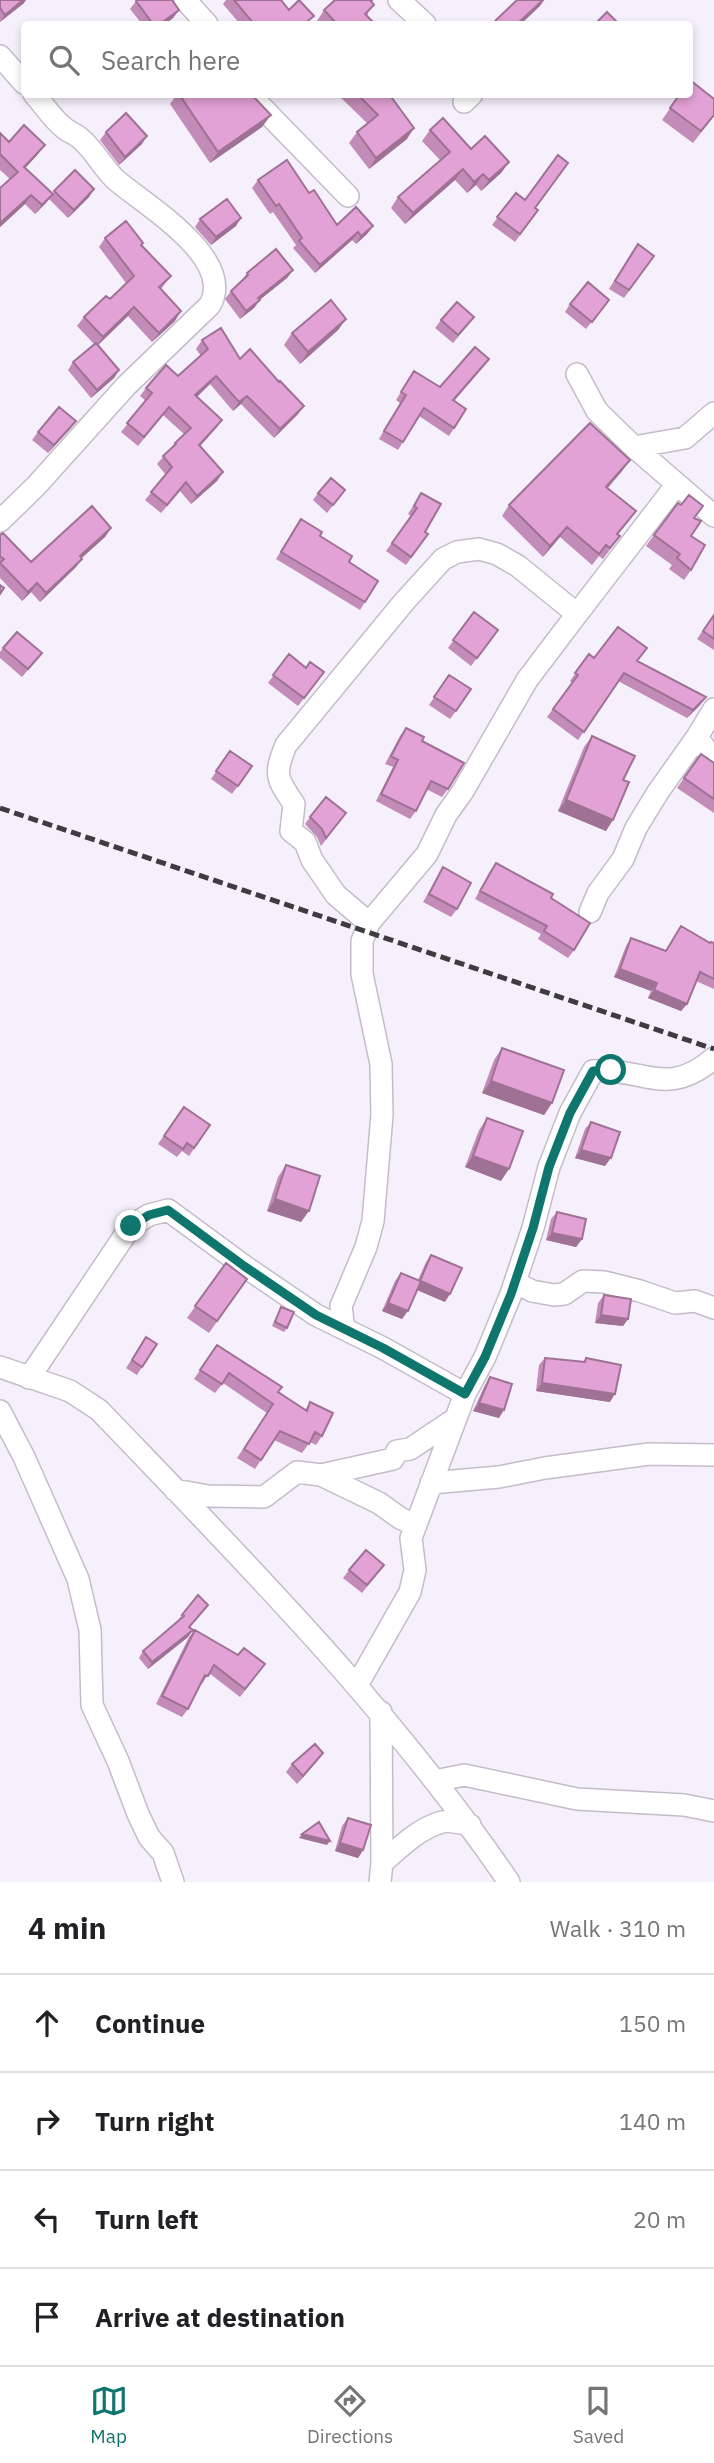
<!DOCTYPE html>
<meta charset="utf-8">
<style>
body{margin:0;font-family:"IBM Plex Sans",sans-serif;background:#f2f2f2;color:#202124}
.stop{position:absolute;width:21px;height:21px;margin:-16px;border:5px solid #0f766e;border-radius:50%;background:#fff}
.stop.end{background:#0f766e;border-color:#fff;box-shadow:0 2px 7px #0008}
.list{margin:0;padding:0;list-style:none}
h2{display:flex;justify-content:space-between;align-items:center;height:91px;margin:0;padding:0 28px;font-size:30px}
h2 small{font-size:23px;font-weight:400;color:#757577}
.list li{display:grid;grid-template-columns:46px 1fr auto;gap:21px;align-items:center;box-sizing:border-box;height:98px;padding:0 28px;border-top:2px solid #e0e0e0}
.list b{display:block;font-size:26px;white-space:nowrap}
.list em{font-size:23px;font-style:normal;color:#757577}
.icon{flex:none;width:38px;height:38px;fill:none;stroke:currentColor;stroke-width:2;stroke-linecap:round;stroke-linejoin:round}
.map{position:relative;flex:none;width:714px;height:1882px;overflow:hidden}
.search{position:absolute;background:#fff;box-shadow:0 4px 10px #0003;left:21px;right:21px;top:21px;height:77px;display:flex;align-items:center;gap:18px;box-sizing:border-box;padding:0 24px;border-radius:7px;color:#757577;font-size:26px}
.sheet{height:483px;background:#fff}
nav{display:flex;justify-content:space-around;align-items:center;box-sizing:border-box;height:98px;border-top:2px solid #e0e0e0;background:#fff;font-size:19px;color:#757577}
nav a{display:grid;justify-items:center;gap:4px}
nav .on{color:#0f766e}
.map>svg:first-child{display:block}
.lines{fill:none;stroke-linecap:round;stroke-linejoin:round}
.minor-casing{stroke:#c4bdc9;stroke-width:24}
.minor{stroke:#fff;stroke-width:21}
.rail{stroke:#3e3b41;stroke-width:5;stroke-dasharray:10 5;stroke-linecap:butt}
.wall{fill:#c38bb7}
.shaded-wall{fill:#9f7195}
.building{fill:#e3a2d5;stroke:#9f7195;stroke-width:2}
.route{stroke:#0f766e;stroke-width:9}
</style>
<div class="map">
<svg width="714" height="1882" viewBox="0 0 714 1882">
<rect width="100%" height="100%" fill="#f6effc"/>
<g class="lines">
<!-- minor casing -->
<g class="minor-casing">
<path id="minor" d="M185,0L207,24
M399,0L425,24
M0,56L24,83
M249,94L348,196
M464,102L472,94
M577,374L597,411L634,447L714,516
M634,447L685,438L714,413
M0,521L36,486L126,386L210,305C236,258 145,205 116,180C103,168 95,151 81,139C76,134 68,132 63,127C52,118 44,105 34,94
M714,709L697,737L714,761
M590,912L598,893L623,859L636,828L658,792L697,737
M369,923L427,854L446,815L463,791L527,680L577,614
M515,1282L532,1291L554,1295L564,1294L583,1281L604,1282L640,1291L675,1303L695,1301L714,1308
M344,1329L341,1306L366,1247L373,1221L382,1115L381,1064L362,974V941L369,923L336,895L312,860L305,842L291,831L294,804C276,778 274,774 286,745L404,602L443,559L457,552L479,549L497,554L518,566L577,614L677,484
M0,1367L70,1391L99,1410C244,1561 391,1709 509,1882
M29,1378L131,1226L149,1215L168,1210L244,1266L316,1315L383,1348L465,1394L411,1538L415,1570L410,1592L357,1685
M465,1394L485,1357L511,1294L533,1228L549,1167L570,1113L593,1071C643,1067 667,1099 714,1058
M0,1411L24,1457L78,1579L90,1630L92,1705L118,1761L138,1814L149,1837L163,1853L173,1882
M321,1475L393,1459L397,1451L410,1449L455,1419
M431,1483L499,1477L545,1468L649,1454L714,1455
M175,1490L208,1496L264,1497L297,1472L321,1475L379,1503L400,1518L415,1525
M435,1781L464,1775L577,1799L684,1805L714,1811
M382,1863C399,1848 419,1828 442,1822C450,1820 461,1823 470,1825
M380,1882L382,1863L381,1712"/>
</g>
<!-- minor -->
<use href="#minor" class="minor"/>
<!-- rail -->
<path class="rail" d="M0,808L714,1049"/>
</g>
<!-- wall -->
<path class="wall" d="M0,0L24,3L0,22Z
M137,0L179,10L173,18L165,24H142L130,9Z
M226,0H281L289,10L307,24H240L223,4Z
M372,3L367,16L375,24H320L317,21L324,10Z
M177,94H251L262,127L210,163L170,104Z
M337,94H389L407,139L369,169L349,143L357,132L368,124Z
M680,94L714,99V116L693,143L662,120Z
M430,130L471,149L509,162L501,173L481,191L476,185L467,193L455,180L405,224L391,208L398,197L440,160L422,141Z
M106,132L142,144L119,165L100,140Z
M0,133L9,142L38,154L25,168L53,194L54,191L94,189L89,197L68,218L49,199L35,214L25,204L0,227V188L10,179L0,170Z
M258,180L309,193L337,225L373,226L367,234L356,244L352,240L315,273L293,248L296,245L273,212L270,214L252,188Z
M516,193L538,210L515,242L492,225Z
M200,219L236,226L211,245L195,227Z
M105,238L142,245L171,276L161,289L175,321L152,342L128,316L98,345L119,370L114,378L91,398L68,370L73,362L94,344L77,326L84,317L110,299L126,283L99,247Z
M632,252L654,256L624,298L609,289Z
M293,270L287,278L259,300L254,308L240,319L225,299L231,291L242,281L247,273Z
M609,300L586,329L565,312L570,304Z
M346,319L338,330L300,364L284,345L292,333Z
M441,320L468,325L453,343L435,328Z
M202,340L240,359L298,414L274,438L241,404L233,411L210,384L197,397L222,420L216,428L200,446L223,472L217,481L191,504L180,491L161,513L145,500L166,475L157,464L175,443L184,434L163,415L138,446L121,432L146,401L140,396L146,388L178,376L201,356L196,349Z
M489,359L454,401L466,409L449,436L419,416L398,450L379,439L400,403L396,400L414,371L440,387Z
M70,429L48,453L32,440L38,432Z
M622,471L608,488L628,522L618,534L620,536L603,559L599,556L592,565L560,537L543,557L502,516L509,505Z
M345,490L327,513L313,500L318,493Z
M421,493L425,532L428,534L406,565L386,551L411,516L408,514Z
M694,518L691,536V570L684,580L669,569L672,565L646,546L654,535Z
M301,519L349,562L365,602L360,610L276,559Z
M111,528L105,537L81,558L76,567L40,602L31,592L22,601L0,578V535L31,562Z
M474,612L498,630L471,666L448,648Z
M714,614V650L697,639Z
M3,648L42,653L22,677L0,658V652Z
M289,654L306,668L324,672L298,706L268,683Z
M589,654L594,658L638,661L700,705L687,718L618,681L578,740L547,717L572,683L570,681Z
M449,675L456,711L450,719L429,705Z
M406,728L422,741L448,789L442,797L426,789L416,811L410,819L376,801L393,767L385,764L400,736Z
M592,736L623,780L606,831L558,811L584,747Z
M230,751L252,766L232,794L211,779Z
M701,754L714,763V813L677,788Z
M310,817L341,820L321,846L317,837L305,824Z
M496,863L551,898L574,950L568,958L538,939L541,934L475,899L490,871Z
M443,867L457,909L451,917L423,902Z
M681,926L710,943H714V989L696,981L687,1004L681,1011L648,998L651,991L614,977L626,946L631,938L666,951Z
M502,1048L552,1103L544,1115L482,1093L494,1060Z
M184,1107L210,1125L189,1156L182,1151L177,1157L158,1144Z
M487,1118L501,1181L465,1167L479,1130Z
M591,1122L605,1166L575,1158L585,1129Z
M286,1165L301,1222L267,1211L278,1177Z
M557,1212L582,1239L576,1247L546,1240L551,1219Z
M431,1255L445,1302L417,1290L402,1319L382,1311L395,1281L401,1273L418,1280L426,1262Z
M226,1263L247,1279L209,1333L187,1318Z
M604,1295L628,1319L623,1326L595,1323L598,1303Z
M281,1307L287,1328L284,1332L272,1326Z
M146,1337L142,1367L137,1375L126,1368Z
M217,1345L278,1392L305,1410L310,1402L322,1436L316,1445L310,1442L302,1453L274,1440L255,1469L237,1458L267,1413L223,1383L215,1393L194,1379Z
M545,1358L583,1362L586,1358L610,1402L536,1391L539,1365Z
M490,1377L499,1418L473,1411L485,1385Z
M384,1565L362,1593L343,1578L349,1570Z
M203,1612L189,1628L188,1637L148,1669L139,1658L143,1651L177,1622L182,1615Z
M195,1630L238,1655L265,1664L240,1697L209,1673L202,1684L201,1683L188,1709L182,1717L156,1704L189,1637Z
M317,1761L297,1784L286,1772L292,1764Z
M348,1818L363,1850L358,1858L335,1851L342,1826Z"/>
<!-- shaded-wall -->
<path class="shaded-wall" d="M23,0H26L24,3L0,22L5,15Z
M543,0H544L540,6L521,24H517Z
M179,10L173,18L165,24H160Z
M271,115L262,127L210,163L218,152Z
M414,128L407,139L369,169L376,158Z
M147,136L142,144L119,165L125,157Z
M45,145L38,154L18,176L24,167Z
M509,162L501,173L481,191L489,180Z
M463,169L455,180L405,224L413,213Z
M483,174L476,185L467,193L474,182Z
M94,189L89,197L68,218L74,210Z
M53,194L46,203L35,214L42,205Z
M31,195L25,204L0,227V223Z
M241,218L236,226L211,245L216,237Z
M373,226L367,234L356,244L361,236Z
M358,232L352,240L315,273L320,265Z
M293,270L287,278L252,306L258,298Z
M260,300L254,308L240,319L246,311Z
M134,307L128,316L96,347L103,337Z
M181,311L175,321L152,342L159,333Z
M346,319L338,330L300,364L308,352Z
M489,359L483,367L448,408L453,400Z
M119,370L114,378L91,398L97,390Z
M216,376L210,384L189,404L195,395Z
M247,396L241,404L233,411L239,402Z
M304,406L298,414L274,438L280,429Z
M222,420L216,428L193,454L199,445Z
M76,421L70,429L48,453L54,445Z
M630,460L622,471L599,497L606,487Z
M223,472L217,481L191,504L197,496Z
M567,527L560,537L543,557L550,546Z
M111,528L105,537L74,565L80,556Z
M82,559L76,567L40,602L46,593Z
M37,583L31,592L22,601L28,592Z
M706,697L700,705L687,718L693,710Z
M566,800L613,820L606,831L558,811Z
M620,969L657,983L651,991L614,977Z
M654,990L687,1004L681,1011L648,998Z
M491,1081L552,1103L544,1115L482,1093Z
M581,1150L611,1158L605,1166L575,1158Z
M473,1156L509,1169L501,1181L465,1167Z
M275,1199L309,1211L301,1222L267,1211Z
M552,1233L582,1239L576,1247L546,1240Z
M421,1281L450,1294L445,1302L415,1289Z
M388,1303L408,1311L402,1319L382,1311Z
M601,1315L628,1319L623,1326L595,1323Z
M542,1383L615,1394L610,1402L536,1391Z
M479,1403L504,1410L499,1418L473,1411Z
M193,1630L188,1637L148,1669L152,1662Z
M323,1753L317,1761L297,1784L303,1776Z
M302,1834L330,1841L327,1845L299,1838Z
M340,1843L363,1850L358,1858L335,1851Z"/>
<!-- building -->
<path class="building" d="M0,0H23L5,15L0,8Z
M137,0H172L179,10L160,24H153L136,1Z
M234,0H281L289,10L299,0L314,16L304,24H254Z
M335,0H372L371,1L374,5L365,14L375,24H337L324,10Z
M517,0H543L517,24H492Z
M607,12L619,24H595Z
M690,80L714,99V115L701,131L670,108L680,94H690Z
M179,94H251L271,115L218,152Z
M357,94H389L414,128L376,158L357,132L378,115Z
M126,113L147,136L125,157L106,132Z
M443,118L471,149L485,136L509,162L489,180L483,174L474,182L463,169L413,213L398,197L450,152L430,130Z
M24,125L45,145L24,167L53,194L42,205L31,195L0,223V188L18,172L0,154V133L9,142Z
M558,155L568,163L535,208L538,210L520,234L497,217L516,193L525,200Z
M287,160L309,193L314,190L337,225L356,207L373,226L361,236L358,232L320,265L299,241L302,238L279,204L276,206L258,180Z
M75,170L94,189L74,210L54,191Z
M227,199L241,218L216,237L200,219Z
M126,221L143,243L141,245L171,276L159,287L181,311L159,333L134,307L103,337L84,317L106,296L110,299L134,276L105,238Z
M638,244L654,256L629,290L615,281Z
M276,249L293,270L258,298L260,300L246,311L231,291L248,275L247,273Z
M588,282L609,300L592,322L570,304Z
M331,300L346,319L308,352L292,333Z
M457,302L474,317L458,335L441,320Z
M221,328L240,359L250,349L279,382L280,381L304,406L280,429L247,396L239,402L216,376L195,395L222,420L199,445L223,472L197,496L186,482L167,505L151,492L172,467L163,456L176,444L175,443L191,428L169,407L144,437L127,423L152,393L146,388L166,365L178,376L208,349L202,340Z
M96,343L119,370L97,390L73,362Z
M475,347L489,359L453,400L466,409L454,428L424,408L403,442L384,431L406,395L401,392L414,371L440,387Z
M59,407L76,421L54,445L38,432Z
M590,423L630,460L606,487L636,511L617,534L620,536L610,548L606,545L599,554L567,527L550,546L509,505Z
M331,478L345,490L333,505L318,493Z
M421,493L441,504L425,532L428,534L411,557L392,543L417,508L414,506Z
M689,495L703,506L694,518L701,521L691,536L705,545L691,570L677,558L680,554L654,535L678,503L681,505Z
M92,506L111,528L80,556L82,559L46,593L37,583L28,592L0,563L4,559L0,556V535L3,533L31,562Z
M301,519L322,532L320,536L352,556L349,562L378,581L365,602L281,552Z
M0,585L4,588L0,594Z
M474,612L498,630L477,658L453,640Z
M714,615V639L703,631Z
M618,627L647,648L637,661L706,697L693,710L624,673L584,732L553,709L578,675L575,673L589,654L594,658Z
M17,632L42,653L28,669L3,648Z
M289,654L306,668L310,662L324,672L304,698L273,675Z
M449,675L471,689L456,711L434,697Z
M406,728L424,737L422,741L464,763L448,789L431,781L416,811L381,794L398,760L391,756Z
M592,736L635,756L623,780L629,782L613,820L566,800Z
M230,751L252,766L238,786L216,771Z
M701,754L714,763V799L684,778Z
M326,797L346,813L326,838L322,829L310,817Z
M496,863L553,894L551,898L590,923L574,950L544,931L547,926L480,891Z
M443,867L471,883L457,909L429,894Z
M681,926L710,943L711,942L714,943V979L700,972L687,1004L654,990L657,983L620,969L631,938L666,951Z
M502,1048L564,1070L552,1103L491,1081Z
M184,1107L210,1125L194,1148L187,1143L183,1149L164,1136Z
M487,1118L523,1131L509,1169L473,1156Z
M591,1122L620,1132L611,1158L581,1150Z
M286,1165L320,1176L309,1211L275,1199Z
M557,1212L586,1219L582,1239L552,1233Z
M431,1255L462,1268L450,1294L421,1281L408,1311L388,1303L401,1273L420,1281Z
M226,1263L247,1279L217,1321L195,1306Z
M604,1295L631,1299L628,1319L601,1315Z
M281,1307L294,1312L287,1328L275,1322Z
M146,1337L157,1344L142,1367L132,1360Z
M217,1345L282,1387L278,1392L307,1411L310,1402L333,1413L322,1436L315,1432L309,1444L280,1431L261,1460L244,1449L273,1404L229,1373L222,1384L200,1370Z
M545,1358L585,1362L586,1358L621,1365L615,1394L542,1383Z
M490,1377L512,1384L504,1410L479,1403Z
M366,1550L384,1565L367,1585L349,1570Z
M198,1595L208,1605L189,1627L193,1630L152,1662L143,1651L184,1616L182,1615Z
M195,1630L238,1655L244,1648L265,1664L245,1689L214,1665L208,1676L205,1675L188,1709L162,1696Z
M315,1744L323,1753L303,1776L292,1764Z
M348,1818L371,1825L363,1850L340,1843Z
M319,1822L330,1841L302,1834Z"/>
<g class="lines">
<!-- route -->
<path class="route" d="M131,1226L149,1215L168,1210L244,1266L316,1315L383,1348L465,1394L485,1357L511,1294L533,1228L549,1167L570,1113L593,1071L611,1070"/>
</g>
</svg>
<div class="stop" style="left:611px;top:1070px"></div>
<div class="stop end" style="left:131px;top:1226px"></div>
<div class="search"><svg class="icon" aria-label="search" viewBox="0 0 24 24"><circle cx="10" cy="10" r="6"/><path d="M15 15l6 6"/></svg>Search here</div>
</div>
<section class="sheet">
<h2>4 min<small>Walk · 310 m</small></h2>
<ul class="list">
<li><svg class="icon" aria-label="ahead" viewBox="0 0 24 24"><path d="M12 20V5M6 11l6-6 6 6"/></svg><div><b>Continue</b></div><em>150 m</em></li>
<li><svg class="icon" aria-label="right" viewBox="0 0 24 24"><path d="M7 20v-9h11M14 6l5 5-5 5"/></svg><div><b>Turn right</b></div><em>140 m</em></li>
<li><svg class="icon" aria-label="left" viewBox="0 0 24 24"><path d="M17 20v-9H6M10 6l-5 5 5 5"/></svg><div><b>Turn left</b></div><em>20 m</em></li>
<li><svg class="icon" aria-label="arrive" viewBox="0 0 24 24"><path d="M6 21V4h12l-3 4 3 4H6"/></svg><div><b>Arrive at destination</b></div></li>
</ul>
</section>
<nav>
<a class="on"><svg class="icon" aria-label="map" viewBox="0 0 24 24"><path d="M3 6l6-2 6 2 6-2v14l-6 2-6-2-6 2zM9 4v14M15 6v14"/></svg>Map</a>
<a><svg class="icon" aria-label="directions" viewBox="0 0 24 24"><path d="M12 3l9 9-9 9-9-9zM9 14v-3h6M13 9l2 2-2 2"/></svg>Directions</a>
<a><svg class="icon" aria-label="saved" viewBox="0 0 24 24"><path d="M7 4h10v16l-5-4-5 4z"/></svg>Saved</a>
</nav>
